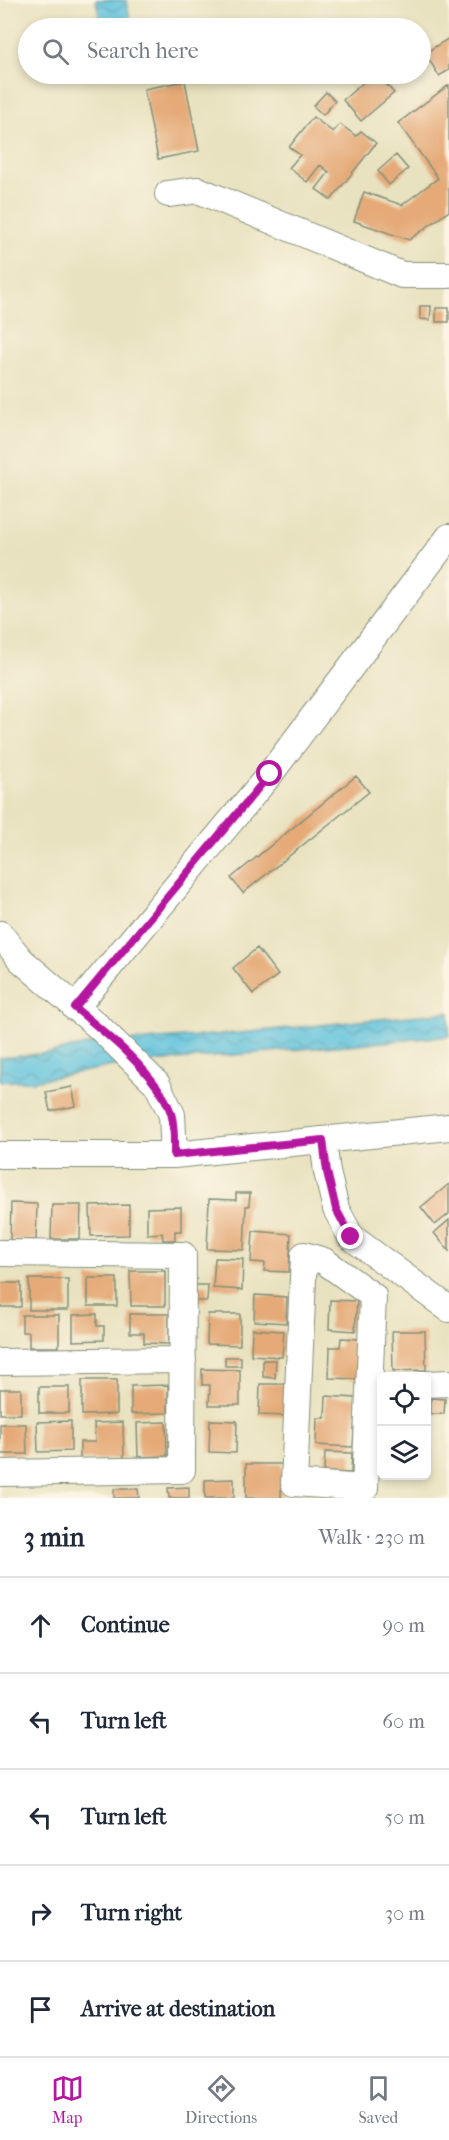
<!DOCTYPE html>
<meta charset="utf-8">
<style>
body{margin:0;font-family:"IM FELL French Canon",serif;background:#f6f6f7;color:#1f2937}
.controls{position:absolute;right:18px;bottom:18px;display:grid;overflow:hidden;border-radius:9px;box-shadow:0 3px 9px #0003}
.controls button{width:54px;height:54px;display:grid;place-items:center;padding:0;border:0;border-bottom:2px solid #e0e1e3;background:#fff;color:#1f2937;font:30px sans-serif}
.stop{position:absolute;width:18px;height:18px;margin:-14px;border:4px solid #b5179e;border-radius:50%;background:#fff}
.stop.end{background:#b5179e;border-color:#fff;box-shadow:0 2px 6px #0008}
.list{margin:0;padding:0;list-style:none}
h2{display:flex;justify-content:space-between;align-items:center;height:78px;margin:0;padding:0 24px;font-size:26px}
h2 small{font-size:20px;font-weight:400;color:#747a83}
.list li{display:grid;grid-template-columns:39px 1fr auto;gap:18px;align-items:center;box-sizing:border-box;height:96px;padding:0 24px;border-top:2px solid #e0e1e3}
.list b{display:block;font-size:22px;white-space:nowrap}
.list em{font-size:20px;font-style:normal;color:#747a83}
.icon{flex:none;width:33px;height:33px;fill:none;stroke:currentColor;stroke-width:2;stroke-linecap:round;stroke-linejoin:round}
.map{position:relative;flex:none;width:449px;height:1498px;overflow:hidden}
.search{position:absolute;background:#fff;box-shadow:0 3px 9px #0003;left:18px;right:18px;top:18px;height:66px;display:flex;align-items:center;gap:15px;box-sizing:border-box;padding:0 21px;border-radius:33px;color:#747a83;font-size:22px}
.sheet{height:558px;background:#fff}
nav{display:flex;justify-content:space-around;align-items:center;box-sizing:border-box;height:84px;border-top:2px solid #e0e1e3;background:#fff;font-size:16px;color:#747a83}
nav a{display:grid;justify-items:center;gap:3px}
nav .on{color:#b5179e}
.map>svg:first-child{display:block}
.water{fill:url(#water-waves);stroke:#3f8088;stroke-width:1.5}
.building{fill:#e5aa78}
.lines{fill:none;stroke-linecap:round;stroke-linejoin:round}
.minor-casing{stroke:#84907a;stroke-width:28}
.minor{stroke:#fff;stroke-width:26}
.route{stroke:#b5179e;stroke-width:8}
</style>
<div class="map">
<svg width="449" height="1498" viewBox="0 0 449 1498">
<defs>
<pattern id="water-waves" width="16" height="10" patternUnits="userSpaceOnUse" patternTransform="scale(1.5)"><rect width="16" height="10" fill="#5fc2dd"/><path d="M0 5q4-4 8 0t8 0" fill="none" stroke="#4e9fb4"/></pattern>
</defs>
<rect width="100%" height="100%" fill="#fcf5e5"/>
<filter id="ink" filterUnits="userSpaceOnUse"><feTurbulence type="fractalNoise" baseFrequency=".0167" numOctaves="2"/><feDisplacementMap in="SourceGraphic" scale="12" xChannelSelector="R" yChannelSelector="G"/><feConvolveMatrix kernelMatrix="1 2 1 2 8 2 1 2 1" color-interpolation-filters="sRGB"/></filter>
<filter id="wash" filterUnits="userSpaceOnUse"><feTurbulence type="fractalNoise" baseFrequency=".008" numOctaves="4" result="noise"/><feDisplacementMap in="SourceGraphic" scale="24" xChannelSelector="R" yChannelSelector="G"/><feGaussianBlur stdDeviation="1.35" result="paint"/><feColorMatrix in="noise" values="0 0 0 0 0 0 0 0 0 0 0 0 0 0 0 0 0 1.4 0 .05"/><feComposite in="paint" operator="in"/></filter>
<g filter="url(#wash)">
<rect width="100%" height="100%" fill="#e9e2c0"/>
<!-- water -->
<path class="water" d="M96,0H126L132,28H102Z
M449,1012V1036L119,1065L33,1081H0V1058L50,1053L91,1044L240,1033Z"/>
<g id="blocks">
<!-- building -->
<path class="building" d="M449,38V70L439,76L425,53Z
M373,74H377L394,93L361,121L343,100Z
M185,81L199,151L158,159L144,89Z
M449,85V211L409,240L354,221L364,192L402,205L438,178L398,123Z
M326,92L335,101L323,115L313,106Z
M313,117L333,132L340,124L356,136L361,131L376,143L331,200L316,189L329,172L320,165L307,182L289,168L300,155L289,147Z
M396,155L408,169L389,185L378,171Z
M420,306H431L430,320L420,319Z
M436,308H449V322H436Z
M356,776L369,792L243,893L231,878Z
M257,948L278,975L253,994L233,968Z
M72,1087L76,1106L50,1111L46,1092Z
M449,1184V1214L435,1225L421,1207Z
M236,1193H250L249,1206H246L244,1250L207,1249L209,1199L236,1200Z
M11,1203L37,1204L36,1240H10Z
M52,1205H81L80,1239H51Z
M129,1205V1235L91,1236L90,1206Z
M181,1207V1231H175V1240H163L162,1233L147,1234V1208Z
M449,1220V1251L434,1233Z
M253,1231L291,1234L289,1272L264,1271L265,1263L251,1262Z
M215,1258L243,1259L242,1290L213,1288Z
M130,1271H165V1306H131Z
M88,1278H117V1306H88Z
M29,1279H68V1310H29Z
M0,1283H21V1307H0Z
M192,1285H208L207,1301H192Z
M255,1295L287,1297L286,1323L254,1321Z
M330,1300L357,1301L355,1331L329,1329Z
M97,1314V1326H104V1340L73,1341V1315Z
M130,1314H169V1344L144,1343V1333H130Z
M208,1314H240V1345L207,1344Z
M22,1315H59V1347H29V1332H22Z
M252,1329L284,1331L282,1357L251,1355Z
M392,1331H425L426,1370L393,1371Z
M341,1338L360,1339L359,1379L329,1378L330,1347H340Z
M225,1357H241V1366H225Z
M263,1360H276L275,1378L263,1377Z
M202,1369L240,1370V1405H209L210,1385H202Z
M82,1380H117V1414L82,1415Z
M260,1384H287L286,1416L259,1415Z
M168,1385V1413L131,1414V1386Z
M39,1387H69V1413H39Z
M0,1389H21V1414H0Z
M326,1396L356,1398L353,1447L316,1445L317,1418H325Z
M431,1398L445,1399L444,1414H431Z
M210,1420L237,1421L236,1453L209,1452Z
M71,1421V1451L38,1452L37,1422Z
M123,1422L124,1459L80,1460V1442H95L94,1423Z
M166,1422L167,1456L138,1457L137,1423Z
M0,1424H26L27,1454H0Z
M325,1452L352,1453L351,1473L324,1472Z
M246,1464H282L281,1498H246Z
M234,1479V1498H205V1480Z
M189,1487V1498H169L168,1488Z
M114,1489H138L139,1498H114Z"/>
</g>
</g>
<g filter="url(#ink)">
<use href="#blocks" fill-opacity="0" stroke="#84907a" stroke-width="1.5"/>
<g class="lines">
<!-- minor casing -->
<g class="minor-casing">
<path id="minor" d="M168,194L198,190L402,275H449
M0,934L21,960L100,1028L157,1084L172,1115L174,1155
M75,1008L270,774L449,537
M323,1140L327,1172L336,1209L351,1237L449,1309
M0,1155H174L449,1127
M0,1253L183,1255L182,1470L0,1473
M304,1255L324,1261L373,1296L365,1488L294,1483Z
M0,1362L183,1360
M426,1384L449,1383"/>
</g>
<!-- minor -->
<use href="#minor" class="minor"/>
</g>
</g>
<g class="lines" filter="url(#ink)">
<!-- route -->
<path class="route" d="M270,774L75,1008C106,1033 159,1076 171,1113C175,1126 174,1142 174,1155L323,1140L327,1172L336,1209L351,1237"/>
</g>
</svg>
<div class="controls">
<button><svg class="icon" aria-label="locate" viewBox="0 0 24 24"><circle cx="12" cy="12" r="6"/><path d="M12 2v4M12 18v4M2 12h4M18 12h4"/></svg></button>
<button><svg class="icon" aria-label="layers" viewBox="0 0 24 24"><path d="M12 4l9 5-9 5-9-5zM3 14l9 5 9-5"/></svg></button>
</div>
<div class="stop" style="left:270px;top:774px"></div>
<div class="stop end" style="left:351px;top:1237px"></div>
<div class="search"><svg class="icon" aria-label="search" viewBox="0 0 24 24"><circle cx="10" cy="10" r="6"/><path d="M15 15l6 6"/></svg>Search here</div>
</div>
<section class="sheet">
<h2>3 min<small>Walk · 230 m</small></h2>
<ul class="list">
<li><svg class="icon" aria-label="ahead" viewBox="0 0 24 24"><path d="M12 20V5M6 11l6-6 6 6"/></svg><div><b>Continue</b></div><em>90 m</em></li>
<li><svg class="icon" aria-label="left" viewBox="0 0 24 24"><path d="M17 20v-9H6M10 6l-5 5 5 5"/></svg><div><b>Turn left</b></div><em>60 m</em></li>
<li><svg class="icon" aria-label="left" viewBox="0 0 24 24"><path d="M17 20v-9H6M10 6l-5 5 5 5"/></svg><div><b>Turn left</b></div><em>50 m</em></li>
<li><svg class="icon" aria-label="right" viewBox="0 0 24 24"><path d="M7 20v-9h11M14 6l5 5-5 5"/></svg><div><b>Turn right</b></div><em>30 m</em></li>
<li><svg class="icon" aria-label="arrive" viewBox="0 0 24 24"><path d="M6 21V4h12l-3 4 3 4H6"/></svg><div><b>Arrive at destination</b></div></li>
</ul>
</section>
<nav>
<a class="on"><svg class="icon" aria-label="map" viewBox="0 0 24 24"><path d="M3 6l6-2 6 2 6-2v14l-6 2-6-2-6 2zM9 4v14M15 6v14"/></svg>Map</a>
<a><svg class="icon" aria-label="directions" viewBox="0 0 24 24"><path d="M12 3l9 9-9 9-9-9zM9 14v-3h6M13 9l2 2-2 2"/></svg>Directions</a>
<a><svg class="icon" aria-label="saved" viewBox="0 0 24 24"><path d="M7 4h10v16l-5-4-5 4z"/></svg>Saved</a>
</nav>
